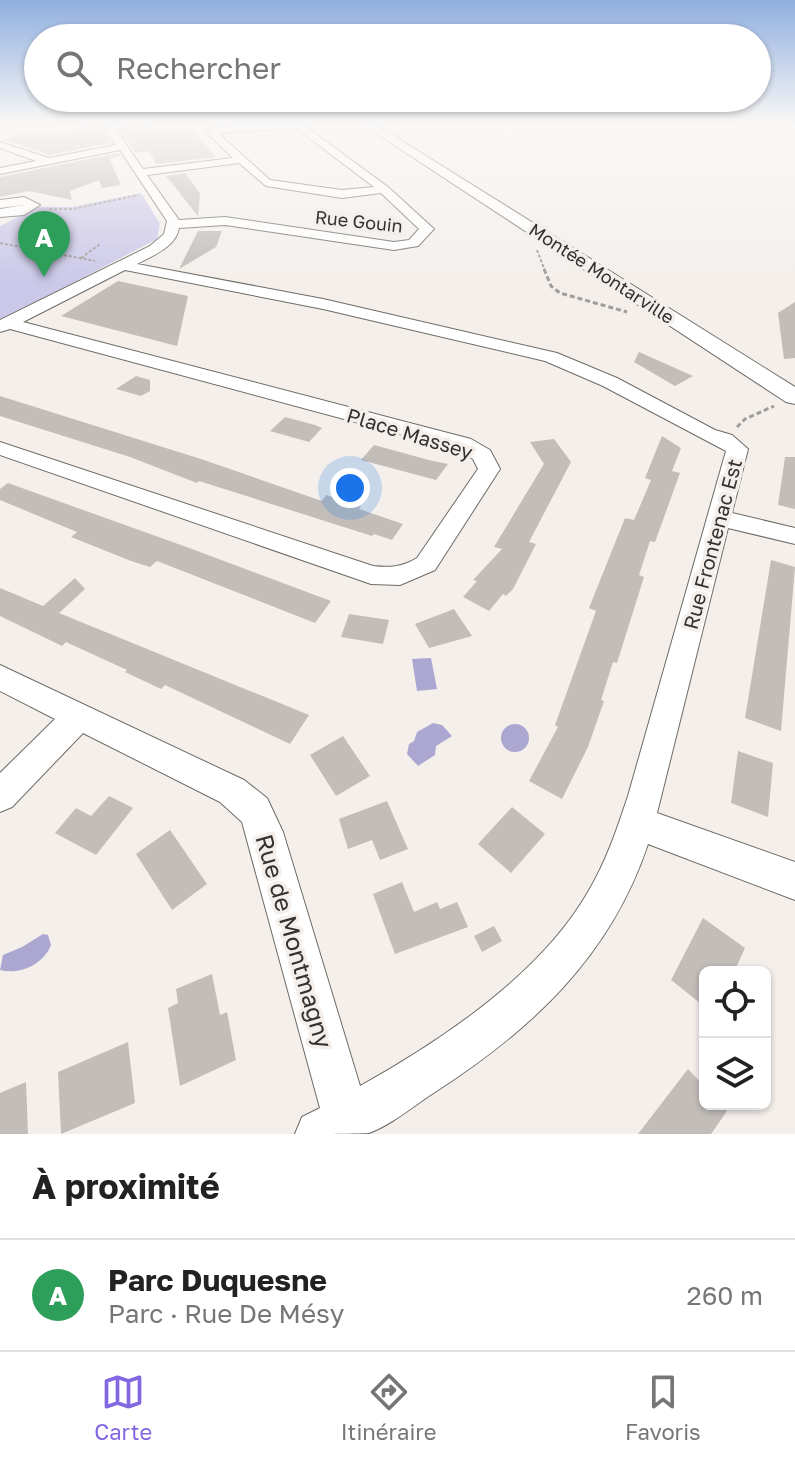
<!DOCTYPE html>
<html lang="fr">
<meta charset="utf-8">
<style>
body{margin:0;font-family:"Golos Text",sans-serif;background:#f6f6f6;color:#222}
.controls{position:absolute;right:24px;bottom:24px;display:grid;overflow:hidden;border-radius:12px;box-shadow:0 2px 6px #0004}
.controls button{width:72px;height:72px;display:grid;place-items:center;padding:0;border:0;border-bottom:2px solid #e0e0e0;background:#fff;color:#222;font:40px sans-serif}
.you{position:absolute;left:350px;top:488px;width:28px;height:28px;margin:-20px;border:6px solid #fff;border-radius:50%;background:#1a73e8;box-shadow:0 0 0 12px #1a73e833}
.badge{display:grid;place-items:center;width:52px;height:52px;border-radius:50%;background:#8266e2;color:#fff;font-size:26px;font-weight:700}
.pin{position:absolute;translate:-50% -66px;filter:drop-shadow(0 2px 4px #0008)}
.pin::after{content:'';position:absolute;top:42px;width:28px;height:24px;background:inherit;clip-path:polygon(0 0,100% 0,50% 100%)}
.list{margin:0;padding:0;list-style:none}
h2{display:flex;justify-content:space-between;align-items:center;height:104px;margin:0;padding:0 32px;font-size:34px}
h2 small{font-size:26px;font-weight:400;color:#767676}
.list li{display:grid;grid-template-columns:52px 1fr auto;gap:24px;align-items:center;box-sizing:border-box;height:112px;padding:0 32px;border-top:2px solid #e0e0e0}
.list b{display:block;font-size:30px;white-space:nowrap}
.list p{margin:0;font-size:26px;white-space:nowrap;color:#767676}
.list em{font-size:26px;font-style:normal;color:#767676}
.icon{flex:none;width:44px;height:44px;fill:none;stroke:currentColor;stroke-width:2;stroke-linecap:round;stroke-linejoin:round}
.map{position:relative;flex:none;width:795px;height:1134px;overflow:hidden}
.search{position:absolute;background:#fff;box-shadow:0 2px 6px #0004;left:24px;right:24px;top:24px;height:88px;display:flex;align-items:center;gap:20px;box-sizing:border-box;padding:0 28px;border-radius:44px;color:#767676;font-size:30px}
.sheet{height:216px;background:#fff}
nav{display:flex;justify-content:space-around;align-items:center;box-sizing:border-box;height:112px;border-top:2px solid #e0e0e0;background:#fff;font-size:22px;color:#767676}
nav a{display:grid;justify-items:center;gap:4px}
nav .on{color:#8266e2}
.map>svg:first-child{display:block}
.green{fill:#cbc8e9}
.water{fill:#aca7d1}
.building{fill:#c2bdb9}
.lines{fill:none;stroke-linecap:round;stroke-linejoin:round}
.minor-casing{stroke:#6e6b66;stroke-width:2}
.tertiary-casing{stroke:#6e6b66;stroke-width:2}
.path-far1{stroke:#9f9c99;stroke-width:2;stroke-dasharray:3 2;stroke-linecap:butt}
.path{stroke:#9f9c99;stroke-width:3;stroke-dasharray:5 3;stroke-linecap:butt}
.minor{fill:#fff;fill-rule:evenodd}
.tertiary{fill:#fff;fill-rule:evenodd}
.labels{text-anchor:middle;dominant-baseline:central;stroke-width:7;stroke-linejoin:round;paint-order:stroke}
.far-street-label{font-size:18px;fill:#343230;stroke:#f4efeb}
.street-label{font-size:20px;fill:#343230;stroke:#f4efeb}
.near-street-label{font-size:24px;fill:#343230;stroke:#f4efeb}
</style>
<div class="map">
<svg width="795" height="1134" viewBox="0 0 795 1134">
<rect width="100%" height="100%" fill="#f4efeb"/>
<!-- green -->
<path class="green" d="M141,193L160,224L157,239L0,321V226L37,207H72Z"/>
<!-- water -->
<path class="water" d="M431,658L437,689L417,691L412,659Z
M433,723L442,725L452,736L436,746L435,755L418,766L407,754L409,744L414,741L417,732Z
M501 738a14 14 0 1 1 28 0a14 14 0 1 1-28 0Z
M43,934L48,935L51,945C43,965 20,975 0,970L3,955L22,947Z"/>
<!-- building -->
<path class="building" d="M83,124H108L103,130L111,143L49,155L5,140L16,134H74L75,129Z
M126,124H147L153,131L191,129L216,157L156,164L149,151L136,153L120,131Z
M119,153L121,156L109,158L121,185L102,188L99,180L70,191L72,200L29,191L0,197V177Z
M185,173L200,193L198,216L166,176Z
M198,231H222L216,247L179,269Z
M118,281L188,296L177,346L61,316Z
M795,302V358L784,359L778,313Z
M639,352L693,376L675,386L634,362Z
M136,376L150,380V391L141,396L116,389Z
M0,396L201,459L322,501L326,495L361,506L359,509L403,524L392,540L374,534L372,536L199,481L197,483L130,457L0,416Z
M285,417L315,425L322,428L309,442L270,431Z
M662,436L681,448L672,471L680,473L655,542L650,541L639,575L644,577L617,663L613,662L601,700L604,701L588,747L562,799L529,781L558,727L555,725L596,611L589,608L625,518L634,520L651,480L645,478Z
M554,439L571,462L529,542L536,544L513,589L506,596L503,594L489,611L463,597L477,581L473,580L502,549L494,547L544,464L530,442Z
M374,445L429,460L448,464L436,480L361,460Z
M785,457H795V509L778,505Z
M8,483L192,549L331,601L315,623L157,561L150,567L131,561L71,537L77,532L0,500V489Z
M771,560L795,567L781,731L745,718Z
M75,578L85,589L59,613L309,715L290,744L165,685L161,689L125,672L127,670L66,642L62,646L0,616V588L43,606Z
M454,609L472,636L429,648L415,624Z
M349,614L389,620L383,644L341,637Z
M343,736L370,776L336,796L310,755Z
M738,751L773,763L768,817L731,803Z
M109,796L133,808L96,855L55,833L76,808L91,816Z
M387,801L408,849L380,860L372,840L348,849L339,819Z
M512,807L545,834L511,873L478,844Z
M170,830L207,884L172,910L136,854Z
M402,882L414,912L437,902L440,909L457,902L468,927L395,954L373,894Z
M703,918L745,948L734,972H705V1007L671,980Z
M494,926L502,941L482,952L474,936Z
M212,974L220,1015L227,1012L236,1060L180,1086L168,1008L178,1003L176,989Z
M128,1042L135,1103L61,1134L58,1072Z
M688,1069L705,1087V1104H720L727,1111L711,1134H638Z
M26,1082L28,1134H0V1093Z"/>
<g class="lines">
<!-- minor casing -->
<g class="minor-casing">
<path id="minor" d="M113,124H123L116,130L143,169L233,158L206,132L216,127L302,124L388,187L434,229L418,246L394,250L225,225L179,228C176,247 152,256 137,264L323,299L557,353L617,378L715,430L732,435L748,449L732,513L795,528V544L728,528L657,813L795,862V900L648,844C610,958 530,1031 432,1094C412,1107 391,1125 369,1133C352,1134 314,1134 295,1134L302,1117L320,1108L242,822L220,802L83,733L12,807L0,812V773L55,719L0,691V665L244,780L267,798L283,832L360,1086C441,1041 541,974 588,892C606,862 617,829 628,796L726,451L603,386L545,361L323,309L125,270L23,322L471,439L490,450L500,469L435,570L400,585L371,584L0,455V442L373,566C390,568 402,567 417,558L478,469L473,459L455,449L10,329L0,332V320L150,246L164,234L167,221L120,150L0,174V168L36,161L0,148V142L49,158L116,145L106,130ZM296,128L374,187L342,190L270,180L218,133ZM239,163L266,186L342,198L381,193L419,229L409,240L394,242L225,217L179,220L147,175Z
M24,197L40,205L24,215L0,217V209L24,205L0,208V200Z"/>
</g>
<!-- tertiary casing -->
<g class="tertiary-casing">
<path id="tertiary" d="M362,124H375L795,387V404L786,402Z"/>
</g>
<!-- path-far1 -->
<path class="path-far1" d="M49,209H73L138,195
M0,243L95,261
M537,250L545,271
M81,258L100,244"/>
<!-- path -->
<path class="path" d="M544,269L551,286L560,293L627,312
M737,427L745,419L774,406"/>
<!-- minor -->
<use href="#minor" class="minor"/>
<!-- tertiary -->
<use href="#tertiary" class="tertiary"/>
</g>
<!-- sky -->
<linearGradient id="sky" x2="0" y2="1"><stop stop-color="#90afdf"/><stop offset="0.44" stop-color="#faf8f6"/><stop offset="1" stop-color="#faf8f6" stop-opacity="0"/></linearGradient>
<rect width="795" height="282" fill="url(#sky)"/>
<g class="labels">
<!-- far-street labels -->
<g class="far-street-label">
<text transform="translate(359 221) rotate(6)">Rue Gouin</text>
<text transform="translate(602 273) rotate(33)">Montée Montarville</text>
</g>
<!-- street labels -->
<g class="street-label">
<text transform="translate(410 433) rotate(17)">Place Massey</text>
<text transform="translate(712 544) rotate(-75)">Rue Frontenac Est</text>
</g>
<!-- near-street labels -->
<g class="near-street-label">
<text transform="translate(295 941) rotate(74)">Rue de Montmagny</text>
</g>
</g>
</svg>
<div class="controls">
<button><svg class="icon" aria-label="locate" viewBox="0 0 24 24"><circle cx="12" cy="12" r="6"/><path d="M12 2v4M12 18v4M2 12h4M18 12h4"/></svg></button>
<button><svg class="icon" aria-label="layers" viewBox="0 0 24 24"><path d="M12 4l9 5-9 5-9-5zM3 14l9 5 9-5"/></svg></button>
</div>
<div class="you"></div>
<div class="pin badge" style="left:44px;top:277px;background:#2e9e5b">A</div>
<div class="search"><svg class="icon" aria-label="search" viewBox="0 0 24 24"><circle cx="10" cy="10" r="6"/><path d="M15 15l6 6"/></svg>Rechercher</div>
</div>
<section class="sheet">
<h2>À proximité<small></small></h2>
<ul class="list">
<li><span class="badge" style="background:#2e9e5b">A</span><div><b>Parc Duquesne</b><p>Parc · Rue De Mésy</p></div><em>260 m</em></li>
</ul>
</section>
<nav>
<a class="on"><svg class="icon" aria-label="map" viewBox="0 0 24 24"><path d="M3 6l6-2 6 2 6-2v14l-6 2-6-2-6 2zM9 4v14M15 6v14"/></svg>Carte</a>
<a><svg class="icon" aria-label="directions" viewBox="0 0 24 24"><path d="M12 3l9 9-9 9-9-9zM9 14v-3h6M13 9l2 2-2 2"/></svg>Itinéraire</a>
<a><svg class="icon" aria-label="saved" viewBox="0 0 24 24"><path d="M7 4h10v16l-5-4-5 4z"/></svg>Favoris</a>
</nav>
